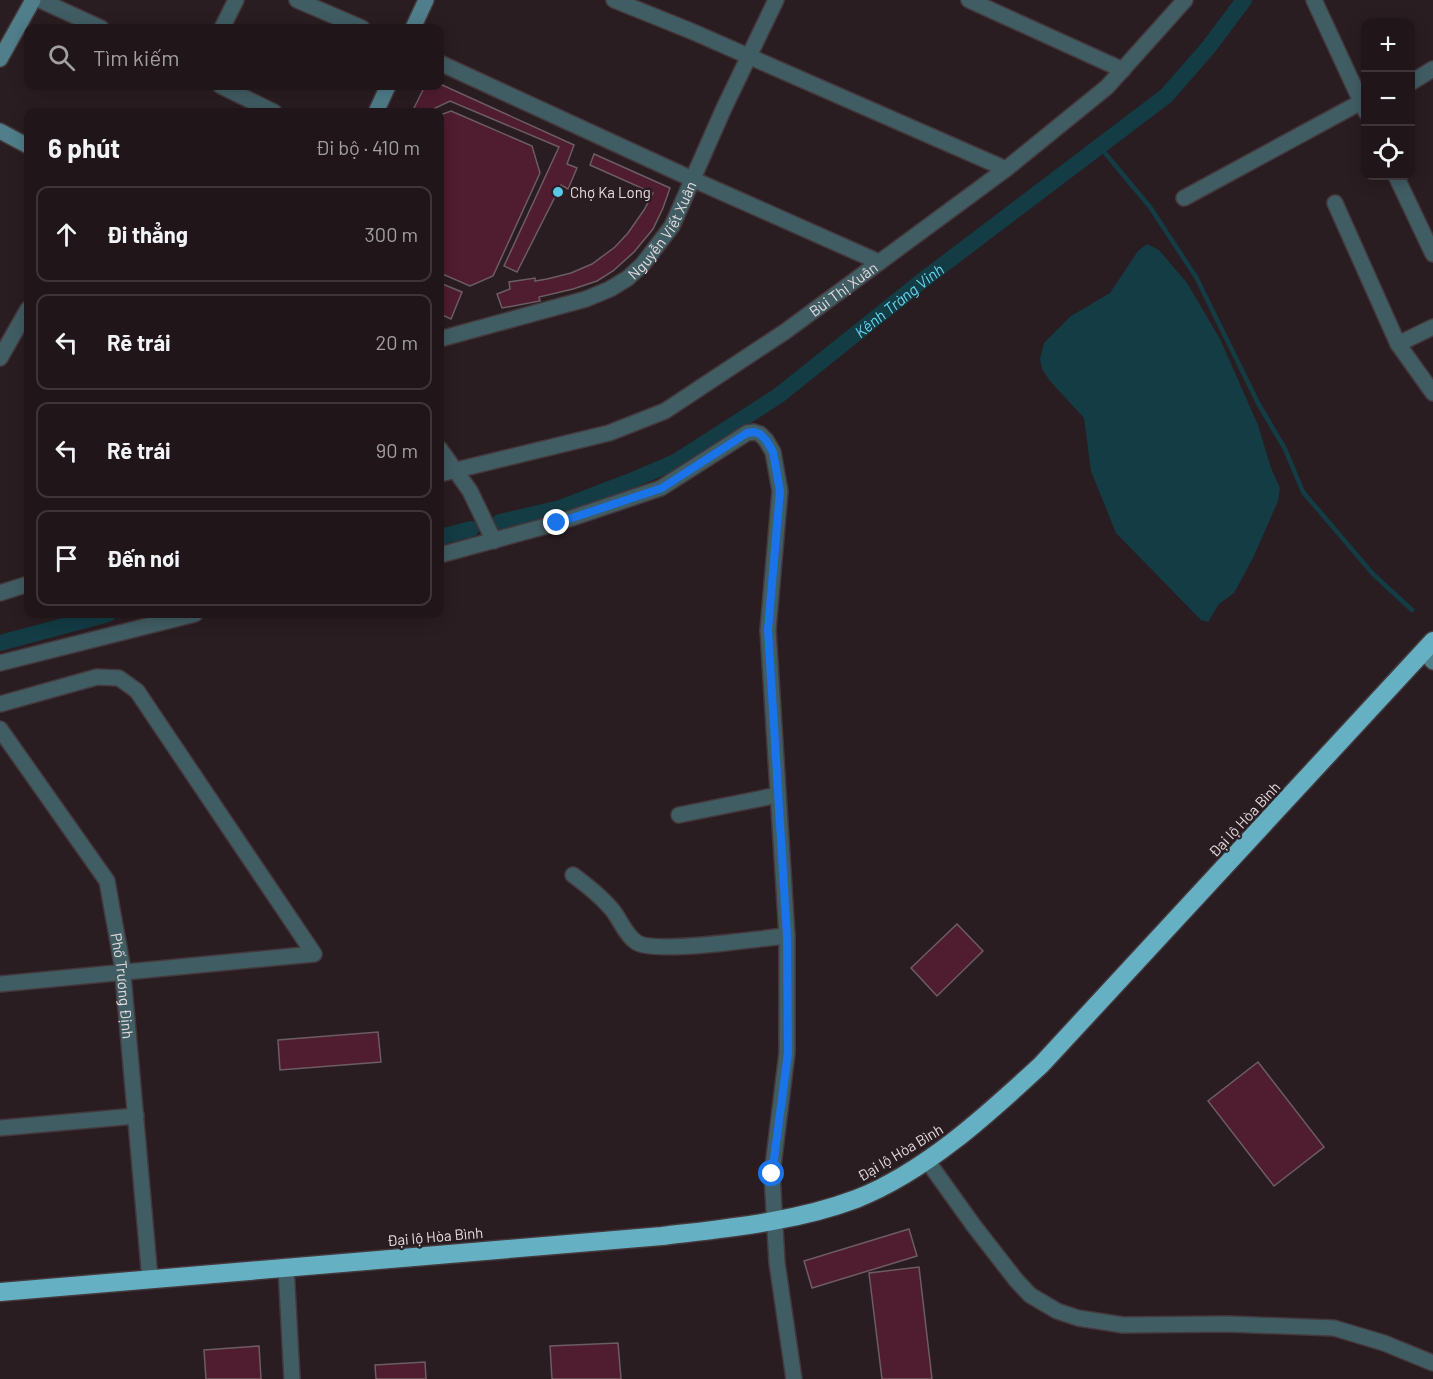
<!DOCTYPE html>
<html lang="vi">
<meta charset="utf-8">
<style>
body{margin:0;font-family:Barlow,sans-serif;background:#2d2326;color:#f1f3f6}
.controls{position:absolute;right:18px;top:18px;display:grid;overflow:hidden;border-radius:12px;box-shadow:0 3px 15px #0003}
.controls button{width:54px;height:54px;display:grid;place-items:center;padding:0;border:0;border-bottom:2px solid #3d3538;background:#201619;color:#f1f3f6;font:30px sans-serif}
.stop{position:absolute;width:18px;height:18px;margin:-14px;border:4px solid #1a73e8;border-radius:50%;background:#fff}
.stop.end{background:#1a73e8;border-color:#fff;box-shadow:0 2px 6px #0008}
.list{margin:0;padding:0;list-style:none}
h2{display:flex;justify-content:space-between;align-items:center;height:78px;margin:0;padding:0 24px;font-size:26px}
h2 small{font-size:20px;font-weight:400;color:#a29fa2}
.list li{display:grid;grid-template-columns:39px 1fr auto;gap:18px;align-items:center;box-sizing:border-box;height:96px;margin:0 12px 12px;padding:0 12px;border:2px solid #3d3538;border-radius:12px}
.list b{display:block;font-size:22px;white-space:nowrap}
.list em{font-size:20px;font-style:normal;color:#a29fa2}
.icon{flex:none;width:33px;height:33px;fill:none;stroke:currentColor;stroke-width:2;stroke-linecap:round;stroke-linejoin:round}
.map{position:relative;flex:none;width:1433px;height:1379px;overflow:hidden}
.search{position:absolute;background:#201619;box-shadow:0 3px 15px #0003;left:24px;top:24px;width:420px;height:66px;display:flex;align-items:center;gap:15px;box-sizing:border-box;padding:0 21px;border-radius:12px;color:#a29fa2;font-size:22px}
.panel{position:absolute;background:#201619;box-shadow:0 3px 15px #0003;left:24px;top:108px;width:420px;height:510px;border-radius:12px}
.map>svg:first-child{display:block}
.water{fill:#133c45}
.lines{fill:none;stroke-linecap:round;stroke-linejoin:round}
.stream{stroke:#133c45;stroke-width:4.5}
.canal{stroke:#133c45;stroke-width:16}
.building{fill:#4f1c30;stroke:#6c5d62;stroke-width:1.5}
.street-casing{stroke:#44383c;stroke-width:18}
.secondary-casing{stroke:#44383c;stroke-width:18}
.highway-casing{stroke:#44383c;stroke-width:21}
.street{stroke:#415d64;stroke-width:15}
.secondary{stroke:#507e8b;stroke-width:15}
.highway{stroke:#66b0c3;stroke-width:18}
.route{stroke:#1a73e8;stroke-width:8}
.poi-dot{fill:#58c8e4;stroke:#2a1d21;stroke-width:2}
.labels{text-anchor:middle;dominant-baseline:central;stroke-width:5;stroke-linejoin:round;paint-order:stroke}
.poi-label{font-size:15px;fill:#e5dcdf;stroke:#2a1d21;text-anchor:start}
.street-label{font-size:15px;fill:#e5dcdf;stroke:#2a1d21}
.water-label{font-size:16px;font-style:italic;fill:#65d5f1;stroke:#2a1d21}
</style>
<div class="map">
<svg width="1433" height="1379" viewBox="0 0 1433 1379">
<rect width="100%" height="100%" fill="#2a1d21"/>
<!-- water -->
<path class="water" d="M1147,244L1159,250L1187,283L1220,339L1258,425L1271,468L1280,488L1278,501L1253,558L1234,593L1219,604L1208,622L1201,620L1116,533L1091,471L1084,418L1050,381L1042,369L1040,359L1044,343L1071,316L1110,293L1138,251Z"/>
<g class="lines">
<!-- stream -->
<path class="stream" d="M1100,147L1150,207L1196,277L1258,403L1285,449L1303,492L1373,574L1412,610"/>
<!-- canal -->
<g class="canal">
<path id="s1" d="M500,522L560,508L633,480L677,461L778,396L923,280L1166,96L1208,48L1244,0"/>
<path d="M440,537L471,529"/>
<path d="M0,643L108,614"/>
</g>
</g>
<!-- building -->
<path class="building" d="M440,84L574,145L567,164L577,168L568,189L561,185L517,272L504,266L559,147L450,101L427,112H412L425,86Z
M451,111L532,146L540,173L493,276L470,286L440,273V115Z
M594,154L670,188L663,208L653,229L634,252L613,271L597,281L573,289L539,297L540,301L502,308L497,294L510,289L509,282L535,278V281L547,279L571,273L592,264L615,247L628,233L644,210L653,193L590,165Z
M440,283L462,292L451,319L440,314Z
M957,924L983,951L937,996L911,968Z
M378,1032L381,1062L280,1070L278,1040Z
M1258,1062L1324,1147L1274,1186L1208,1101Z
M909,1229L917,1256L812,1288L804,1261Z
M919,1267L932,1379H882L869,1273Z
M618,1343L621,1379H552L550,1346Z
M259,1346L261,1379H206L204,1350Z
M425,1362L426,1379H376L375,1365Z"/>
<g class="lines">
<!-- street casing -->
<g class="street-casing">
<g id="street">
<path d="M40,0L101,28"/>
<path d="M297,0L362,28"/>
<path d="M614,0L691,31L1006,169"/>
<path d="M969,0L1123,70"/>
<path d="M1314,0L1366,112"/>
<path d="M222,28L236,0"/>
<path d="M440,63L692,179L879,262"/>
<path d="M1410,83L1433,69"/>
<path d="M221,86L274,112"/>
<path d="M1396,176L1433,254"/>
<path d="M1184,198L1361,102"/>
<path d="M1335,203L1398,344L1433,393"/>
<path id="s2" d="M440,339L586,299L610,289L628,278L643,264L672,226L724,108L776,0"/>
<path d="M1398,344L1433,327"/>
<path d="M0,358L28,309"/>
<path d="M440,449L470,491L494,541"/>
<path id="s3" d="M440,474L609,433L665,411L786,331L1006,169L1107,87L1185,0"/>
<path d="M440,555L557,523L661,488L747,433L754,432L760,434L766,440L773,452L780,491L768,630L787,936V1053L772,1174L777,1263L794,1379"/>
<path d="M0,593L28,584"/>
<path d="M0,663L195,614"/>
<path d="M0,704L97,677L119,678L137,691L314,954L0,984"/>
<path id="s4" d="M0,729L107,881L122,964L150,1279"/>
<path d="M679,815L778,795"/>
<path d="M573,875C588,886 603,898 614,912C621,922 626,935 636,942C654,955 759,938 787,936"/>
<path d="M0,1128L136,1116"/>
<path d="M926,1159L974,1226L1016,1280L1030,1295L1057,1311L1078,1318L1123,1325L1228,1324L1334,1328L1384,1343L1433,1363"/>
<path d="M286,1267L292,1379"/>
</g>
</g>
<!-- secondary casing -->
<g class="secondary-casing">
<path id="secondary" d="M413,28L426,0
M0,59L33,0
M376,112L388,86
M0,131L28,146
M1423,652L1433,662"/>
</g>
<!-- highway casing -->
<g class="highway-casing">
<path id="highway" d="M0,1292L662,1236C727,1228 795,1222 856,1199C925,1172 988,1114 1041,1065L1433,641"/>
</g>
<!-- street -->
<use href="#street" class="street"/>
<!-- secondary -->
<use href="#secondary" class="secondary"/>
<!-- highway -->
<use href="#highway" class="highway"/>
</g>
<g class="lines">
<!-- route -->
<path class="route" d="M557,523L662,488L747,433L754,432L760,434L766,440L773,452L780,491L768,630L787,936L788,1053L772,1174"/>
</g>
<!-- markers -->
<circle class="poi-dot" cx="558" cy="192" r="6"/>
<g class="labels">
<!-- poi labels -->
<g class="poi-label">
<text x="570" y="192">Chợ Ka Long</text>
</g>
<!-- street labels -->
<g class="street-label">
<text stroke="none"><textPath href="#s2" startOffset="258">Nguyễn Viết Xuân</textPath></text>
<text stroke="none"><textPath href="#s3" startOffset="450">Bùi Thị Xuân</textPath></text>
<text transform="translate(1244 819) rotate(-47)">Đại lộ Hòa Bình</text>
<text stroke="none"><textPath href="#s4" startOffset="292">Phố Trương Định</textPath></text>
<text transform="translate(900 1152) rotate(-31)">Đại lộ Hòa Bình</text>
<text transform="translate(435 1236) rotate(-5)">Đại lộ Hòa Bình</text>
</g>
<!-- water labels -->
<g class="water-label">
<text stroke="none"><textPath href="#s1" startOffset="462">Kênh Tràng Vinh</textPath></text>
</g>
</g>
</svg>
<div class="controls">
<button>+</button>
<button>−</button>
<button><svg class="icon" aria-label="locate" viewBox="0 0 24 24"><circle cx="12" cy="12" r="6"/><path d="M12 2v4M12 18v4M2 12h4M18 12h4"/></svg></button>
</div>
<div class="stop" style="left:772px;top:1174px"></div>
<div class="stop end" style="left:557px;top:523px"></div>
<div class="search"><svg class="icon" aria-label="search" viewBox="0 0 24 24"><circle cx="10" cy="10" r="6"/><path d="M15 15l6 6"/></svg>Tìm kiếm</div>
<section class="panel">
<h2>6 phút<small>Đi bộ · 410 m</small></h2>
<ul class="list">
<li><svg class="icon" aria-label="ahead" viewBox="0 0 24 24"><path d="M12 20V5M6 11l6-6 6 6"/></svg><div><b>Đi thẳng</b></div><em>300 m</em></li>
<li><svg class="icon" aria-label="left" viewBox="0 0 24 24"><path d="M17 20v-9H6M10 6l-5 5 5 5"/></svg><div><b>Rẽ trái</b></div><em>20 m</em></li>
<li><svg class="icon" aria-label="left" viewBox="0 0 24 24"><path d="M17 20v-9H6M10 6l-5 5 5 5"/></svg><div><b>Rẽ trái</b></div><em>90 m</em></li>
<li><svg class="icon" aria-label="arrive" viewBox="0 0 24 24"><path d="M6 21V4h12l-3 4 3 4H6"/></svg><div><b>Đến nơi</b></div></li>
</ul>
</section>
</div>
